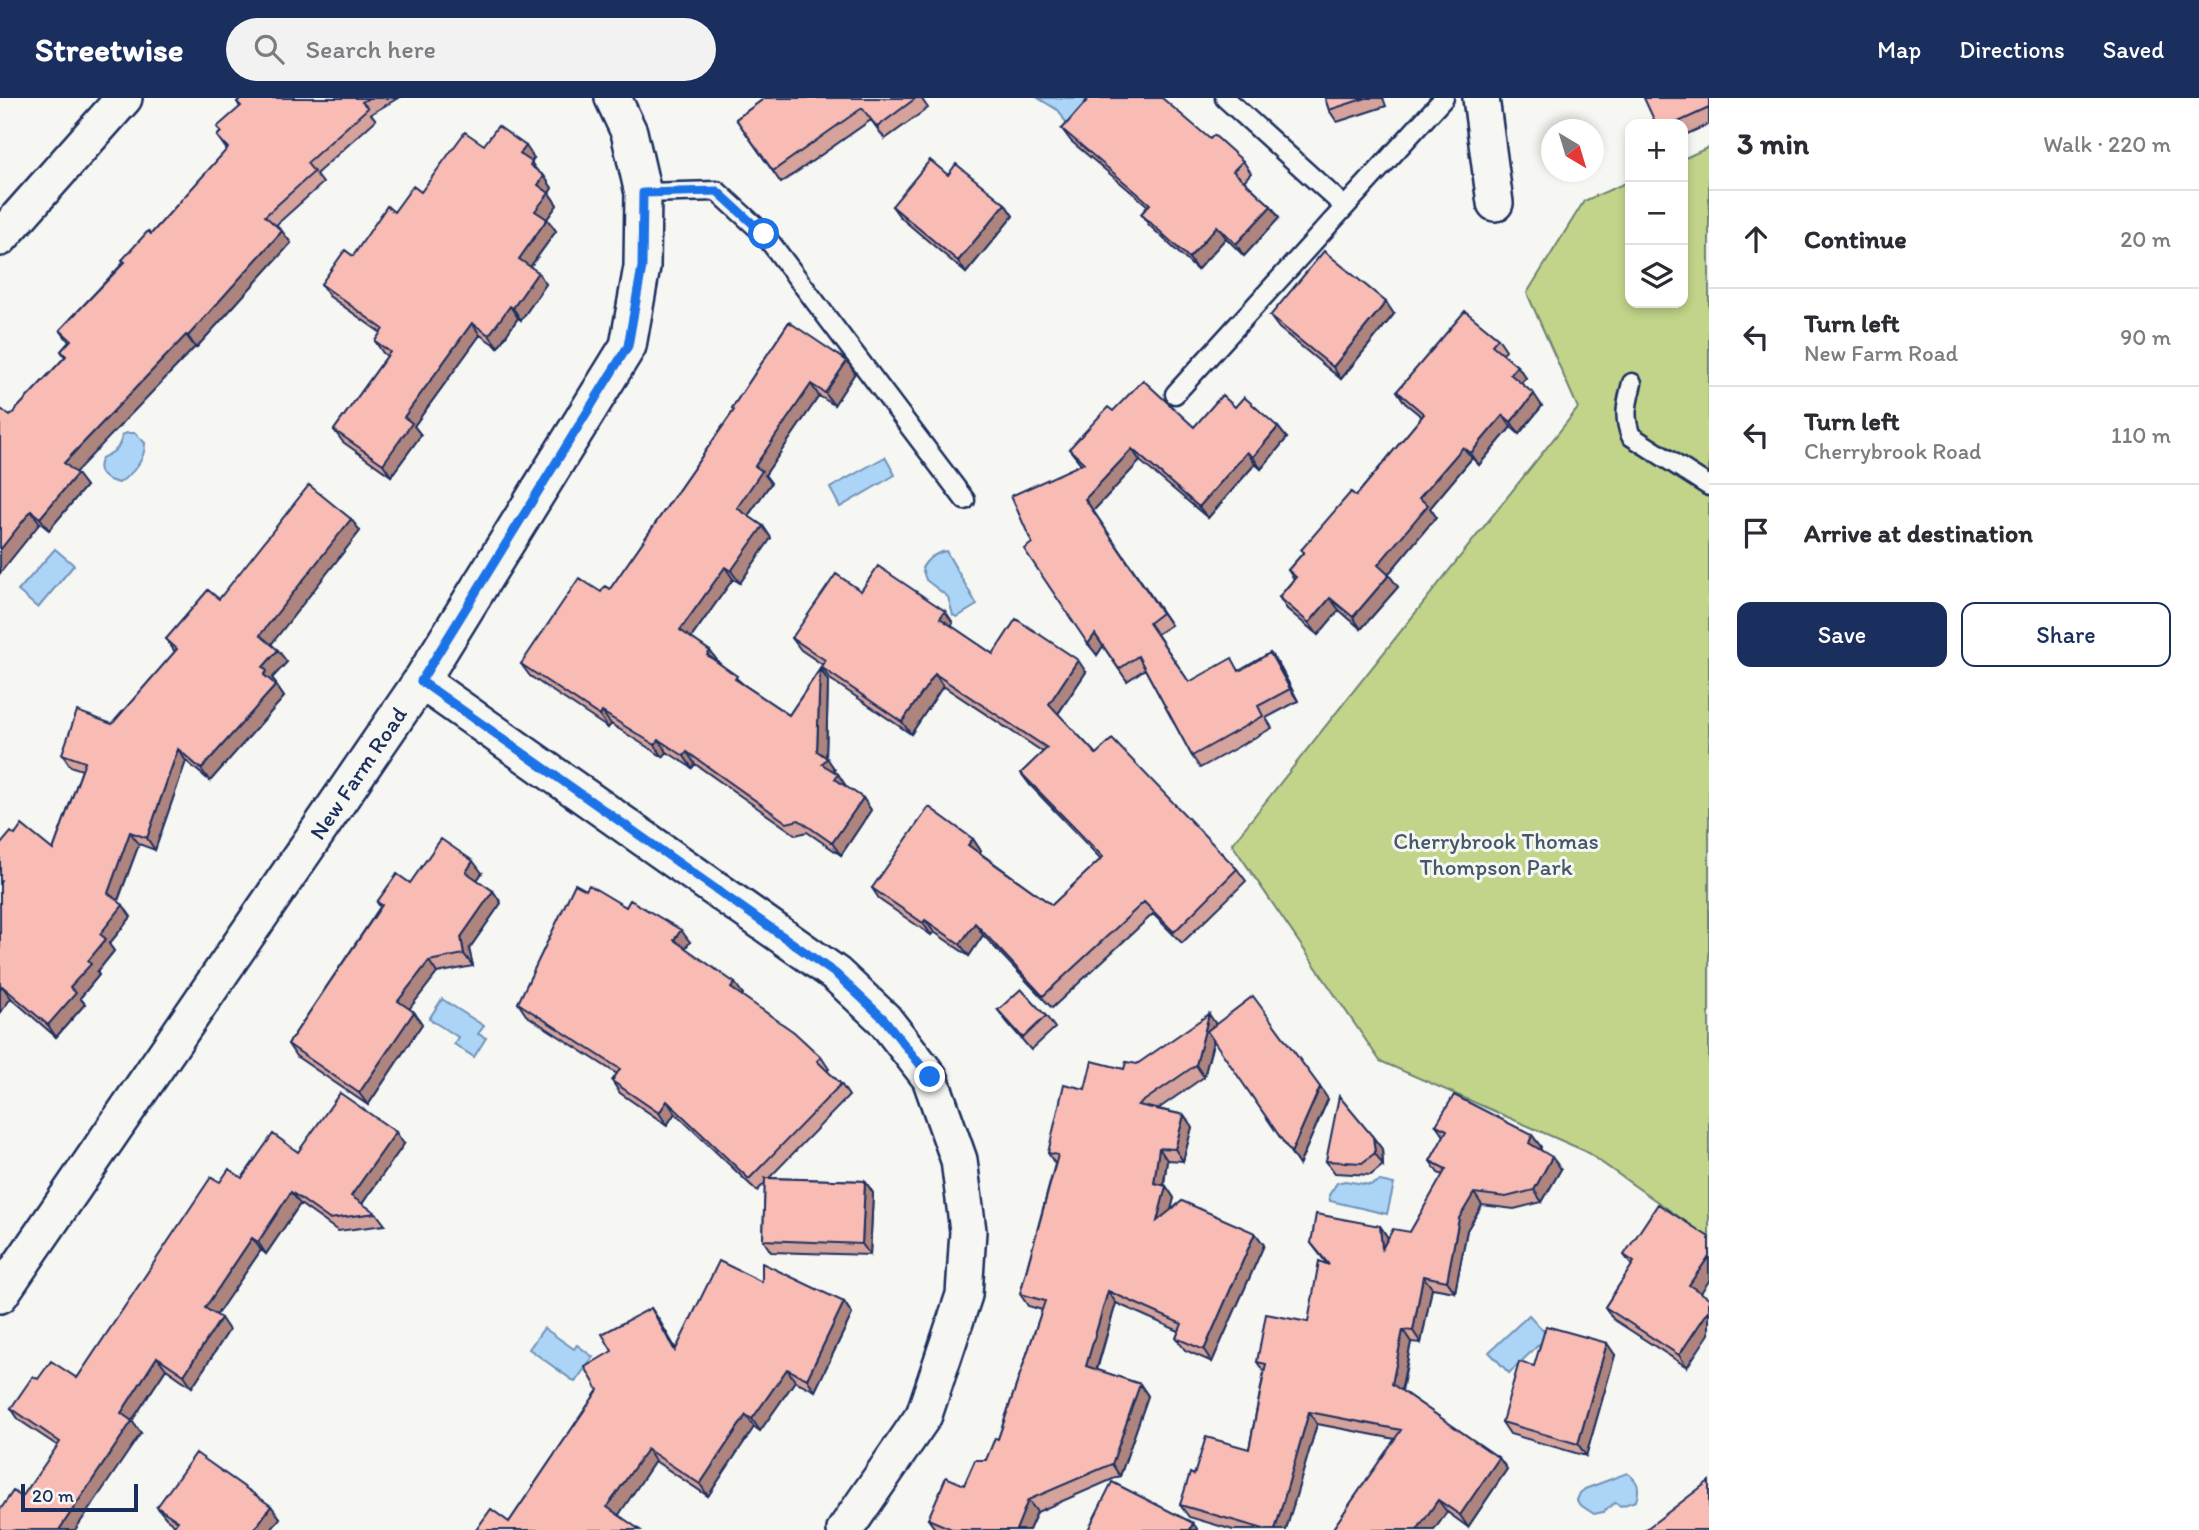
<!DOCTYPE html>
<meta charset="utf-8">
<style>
body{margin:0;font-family:Itim,sans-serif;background:#f2f2f3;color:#2b2b33}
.controls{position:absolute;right:21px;top:21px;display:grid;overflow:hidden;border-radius:14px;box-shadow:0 4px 10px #0003}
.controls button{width:63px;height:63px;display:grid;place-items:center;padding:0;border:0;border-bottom:2px solid #e1e1e2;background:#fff;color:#2b2b33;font:35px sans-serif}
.compass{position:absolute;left:1541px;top:21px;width:63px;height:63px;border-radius:50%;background:#fff;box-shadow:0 4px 10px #0003;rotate:142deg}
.scale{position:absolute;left:21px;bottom:18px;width:117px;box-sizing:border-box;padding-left:7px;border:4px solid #1b2f5e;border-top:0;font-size:19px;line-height:24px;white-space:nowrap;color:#1b2f5e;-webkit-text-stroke:5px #f6f6f2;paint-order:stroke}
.stop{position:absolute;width:21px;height:21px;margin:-16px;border:5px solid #1a73e8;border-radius:50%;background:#fff}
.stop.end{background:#1a73e8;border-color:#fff;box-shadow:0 2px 7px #0008}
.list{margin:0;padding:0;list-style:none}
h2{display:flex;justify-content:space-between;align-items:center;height:91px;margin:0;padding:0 28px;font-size:30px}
h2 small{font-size:23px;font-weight:400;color:#7c7c81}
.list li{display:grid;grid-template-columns:46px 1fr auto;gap:21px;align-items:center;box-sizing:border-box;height:98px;padding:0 28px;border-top:2px solid #e1e1e2}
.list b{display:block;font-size:26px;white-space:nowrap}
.list p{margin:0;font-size:23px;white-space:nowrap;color:#7c7c81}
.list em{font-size:23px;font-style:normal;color:#7c7c81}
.actions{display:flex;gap:14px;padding:21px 28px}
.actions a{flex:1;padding:16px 0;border:2px solid #1b2f5e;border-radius:14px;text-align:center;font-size:24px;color:#1b2f5e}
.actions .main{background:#1b2f5e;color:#fff}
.icon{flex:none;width:38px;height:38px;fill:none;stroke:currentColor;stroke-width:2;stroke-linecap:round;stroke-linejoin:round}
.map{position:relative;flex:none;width:1709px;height:1432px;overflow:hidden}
header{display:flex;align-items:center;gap:42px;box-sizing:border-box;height:98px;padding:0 35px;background:#1b2f5e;color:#fff}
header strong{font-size:33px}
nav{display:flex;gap:38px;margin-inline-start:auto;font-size:24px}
.search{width:490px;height:63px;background:#f2f2f3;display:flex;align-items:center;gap:18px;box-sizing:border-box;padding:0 24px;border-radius:38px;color:#7c7c81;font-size:26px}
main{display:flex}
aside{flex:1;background:#fff}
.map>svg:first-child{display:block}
.green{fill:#c1d489;stroke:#6e8274;stroke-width:2}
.water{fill:#abd4f6;stroke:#7192b9;stroke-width:2}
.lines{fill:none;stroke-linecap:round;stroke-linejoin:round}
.lane-casing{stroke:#1b2f5e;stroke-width:23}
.street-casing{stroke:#1b2f5e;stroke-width:40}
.lane{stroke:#f6f6f2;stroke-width:18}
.street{stroke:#f6f6f2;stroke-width:35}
.wall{fill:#d5a29c;stroke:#1b2f5e;stroke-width:2}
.shaded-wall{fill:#ae847f;stroke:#1b2f5e;stroke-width:2}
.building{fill:#f8bcb5;stroke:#1b2f5e;stroke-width:2}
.route{stroke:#1a73e8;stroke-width:9}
.labels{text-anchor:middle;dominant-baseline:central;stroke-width:6;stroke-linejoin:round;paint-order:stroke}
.street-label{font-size:23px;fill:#1b2f5e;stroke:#f6f6f2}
.park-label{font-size:23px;fill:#445869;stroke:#f6f6f2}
</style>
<header>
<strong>Streetwise</strong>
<div class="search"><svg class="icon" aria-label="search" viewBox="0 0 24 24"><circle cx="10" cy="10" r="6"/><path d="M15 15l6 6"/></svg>Search here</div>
<nav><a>Map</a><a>Directions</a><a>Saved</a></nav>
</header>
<main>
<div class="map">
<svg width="1709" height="1432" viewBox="0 0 1709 1432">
<rect width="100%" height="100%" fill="#f6f6f2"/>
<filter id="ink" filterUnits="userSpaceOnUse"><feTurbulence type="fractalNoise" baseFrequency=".0143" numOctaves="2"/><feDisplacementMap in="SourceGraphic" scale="14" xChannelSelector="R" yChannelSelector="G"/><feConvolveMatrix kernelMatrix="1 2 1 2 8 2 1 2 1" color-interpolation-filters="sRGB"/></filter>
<g filter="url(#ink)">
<!-- green -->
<path class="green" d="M1709,49V1140L1585,1053L1380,963L1232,746L1578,310L1527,195L1584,103L1630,83V205H1683V61Z"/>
<!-- water -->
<path class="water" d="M1038,0H1083L1092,9L1076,26L1066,25L1059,13Z
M127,335H135L145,345C145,363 133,375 119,385C105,382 94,375 102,360C113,354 120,352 122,337Z
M885,359L895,377L840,409L830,390Z
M55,451L74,467L38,510L18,493Z
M946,453L977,507L957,519L953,517L948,499L926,482L922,470C927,461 935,455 946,453Z
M442,901L484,928L478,936L486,940L474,959L454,946L458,939L429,921Z
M1345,1083L1370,1087L1380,1083L1394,1086L1387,1116L1330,1103L1329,1097L1337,1085Z
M1529,1217L1548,1238L1509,1275L1489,1254Z
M544,1230L574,1251L577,1247L593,1259L575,1284L529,1251Z
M1627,1375C1639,1383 1640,1391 1636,1403L1621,1408L1615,1405L1603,1414L1594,1416L1579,1406L1577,1402L1580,1395L1585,1391Z"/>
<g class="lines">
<!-- lane casing -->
<g class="lane-casing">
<path id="lane" d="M1225,0L1345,109
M643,95L717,93L764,136L965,402
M1632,285C1627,305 1623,318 1631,338L1709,388
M1175,296L1444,0"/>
</g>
<!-- street casing -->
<g class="street-casing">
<path id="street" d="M1481,0L1495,105
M0,140L124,0
M421,583L836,876L884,921L930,980L959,1062L968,1133L964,1197L924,1317L845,1432
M0,1197L421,583L628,248L642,169L643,95L629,34L613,0"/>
</g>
<!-- lane -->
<use href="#lane" class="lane"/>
<!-- street -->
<use href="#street" class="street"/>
</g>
<!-- wall -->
<path class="wall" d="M241,0H398L371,16L376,22L316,76L323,85L276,127L291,145L196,250L195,249L75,374L86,388L49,432L40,425L0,475V312L10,318L65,259L61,253L69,244L60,232L124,164L122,162L151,136L227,52L217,38L240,9L237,4Z
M765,0H921L928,10L885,41L871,22L781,85L736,21Z
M1325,0H1383L1386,8L1337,24L1329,12Z
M1709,0V26L1683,38V26H1656Z
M1062,31L1210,41L1243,63L1251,75L1244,83L1271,108L1279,120L1244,158L1226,140L1197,172L1149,127L1141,116L1148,108L1071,43Z
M484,47L534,60L531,64L538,74L544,78L552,90L549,95L557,107L547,121L556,133L530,169L546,186L521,222L518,220L498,249L480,237L414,328L421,337L391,378L343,344L334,332L387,258L383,255L375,243L381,235L329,198L321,186L353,158L394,114Z
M948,77L1005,106L1013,118L966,175L900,119L892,108Z
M1394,216L1341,281L1279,230L1270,218Z
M789,224L855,275L834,307L819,298L765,377L771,385L748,418L763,428L771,440L740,485L733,481L691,540L710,553L719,565L743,586L789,617L820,571L828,583L826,659L835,672L834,673L838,676L846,689L863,700L871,712L841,757L807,734L796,737L695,666L692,670L667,654L663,659L611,626L608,630L530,578L521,566L601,494L610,491L734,312L732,310Z
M1498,240L1506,252L1503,256L1517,268L1526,280L1521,285L1542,308L1519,336L1511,329L1479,367L1472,360L1430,410L1436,419L1388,476L1398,489L1361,531L1339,512L1318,537L1287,511L1279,499L1294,481L1288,472L1303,455L1301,452L1356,398L1422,319L1405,305L1397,293Z
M1235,309L1287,340L1261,371L1255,366L1208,420L1140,363L1093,413L1171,527L1157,536L1189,584L1241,572L1270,555L1279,567L1298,603L1266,620L1272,630L1200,670L1192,658L1145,571L1127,583L1103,548L1097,557L1032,445L1081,366L1069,351L1113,313L1194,329Z
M351,421L360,433L271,546L287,564L272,580L276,585L275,586L284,599L210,683L186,663L155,752L139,746L118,803L131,819L109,846L114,853L97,874L99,877L80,900L85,906L56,939L11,900L0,915V747L15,737L53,752L82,672L70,668L62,656L112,626L175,554L166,541L219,501Z
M861,493L945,513L953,525L951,528L993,556L1086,574L1058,616L1096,656L1237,771L1246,783L1182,845L1153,816L1052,910L983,837L969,858L934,834L931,837L880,802L872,790L973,741L981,753L980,755L1052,807L1101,761L1030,687L1021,675L1043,654L943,588L911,636L830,581L821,569L823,567L801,552L792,540Z
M482,775L477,782L493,793L501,805L469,851L473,868L437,875L409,911L414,914L422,926L368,1007L296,958L288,946L380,809L377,804L410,785Z
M586,792L626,809L690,844L685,850L743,896L742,898L821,959L829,971L827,973L841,986L849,998L769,1080L865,1083L873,1095L870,1157L771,1154L763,1142L765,1085L757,1093L675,1015L667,1027L620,995L612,983L617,976L526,917L518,905Z
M998,912L1046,918L1055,930L1031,952L1007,924Z
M1216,926L1328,1001L1299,1067L1214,942L1204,979L1158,1011L1184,1017L1192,1029L1183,1063L1167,1062L1164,1087L1166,1088L1174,1100L1171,1111L1255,1135L1264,1147L1212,1264L1185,1252L1176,1240L1179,1233L1116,1205L1097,1272L1140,1286L1148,1298L1120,1378L1037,1414L1029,1432H936L928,1421L964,1387L986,1362L998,1341L1042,1212L1028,1208L1020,1196L1055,1066L1048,1055L1085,991L1124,971L1137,966Z
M1436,1027L1532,1037L1541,1049L1540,1051L1561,1071L1542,1104L1514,1111L1482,1107L1467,1132L1455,1194L1432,1190L1421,1245L1411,1244L1402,1293L1499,1360L1507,1371L1468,1429L1447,1414L1434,1432H1332L1395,1341L1317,1326L1286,1432H1233L1189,1419L1180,1407L1194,1377L1249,1351L1264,1274L1257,1264L1308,1224L1327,1166L1311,1145L1380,1128L1388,1140L1410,1134L1443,1077L1438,1075L1430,1063L1444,1038Z
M1373,1039L1382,1051L1383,1067L1371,1077L1335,1075L1326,1063Z
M404,1046L362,1106L376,1115L385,1127L338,1133L300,1106L266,1156L261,1152L216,1217L229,1232L192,1289L166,1271L132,1323L141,1335L58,1348L19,1322L11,1310L38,1281L77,1280L220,1084L242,1080L298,1054Z
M1624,1157L1701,1195L1687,1269L1613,1221L1605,1209L1632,1168Z
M762,1184L844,1204L852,1216L815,1293L795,1283L760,1333L754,1329L708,1398L655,1363L618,1417L509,1424L598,1292L612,1253L651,1210L659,1222L676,1251Z
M1615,1257L1586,1358L1510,1336L1502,1324L1534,1268Z
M271,1408L280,1420L271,1432H171L175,1427L166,1420L157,1409Z"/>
<!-- shaded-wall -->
<path class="shaded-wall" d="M526,48L534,60L528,67L520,56Z
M544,78L552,90L549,95L557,107L544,125L535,113L538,87Z
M1005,106L1013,118L966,175L958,163Z
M1271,108L1279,120L1244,158L1236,146Z
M547,121L556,133L527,173L519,161Z
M1217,128L1226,140L1197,172L1189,160Z
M282,133L291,145L196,250L188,238Z
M538,174L546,186L521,222L513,210Z
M1386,204L1394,216L1341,281L1333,269Z
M510,208L518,220L498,249L489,237Z
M472,225L480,237L414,328L421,337L391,378L383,366L404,319Z
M186,237L195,249L73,377L64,365Z
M847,263L855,275L834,307L825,295Z
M1517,268L1526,280L1518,288L1510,276Z
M811,286L819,298L765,377L771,385L745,422L737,410L755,368Z
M1534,296L1542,308L1519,336L1511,324Z
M1503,317L1511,329L1479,367L1471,355Z
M1278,329L1287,340L1261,371L1253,359Z
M1463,349L1472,360L1430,410L1436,419L1386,479L1378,467L1419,400Z
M1132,351L1140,363L1093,413L1171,527L1085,401Z
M1247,354L1255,366L1208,420L1199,409Z
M77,376L86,388L49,432L40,420Z
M31,413L40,425L0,475V452Z
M351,421L360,433L269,549L260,537Z
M763,428L771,440L740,485L731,473Z
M725,469L733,481L688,544L680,532Z
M1389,477L1398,489L1361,531L1353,519Z
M1330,500L1339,512L1318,537L1309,525Z
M945,513L953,525L948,532L940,520Z
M1095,536L1103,548L1097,557L1088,546Z
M278,552L287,564L272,580L276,585L273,589L264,577L263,569Z
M710,553L719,565L707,557Z
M1270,555L1279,567L1298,603L1290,591Z
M1078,562L1086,574L1057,617L1049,606Z
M820,571L828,583L826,661L827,660L835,672L831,678L822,666L817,653Z
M935,576L943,588L911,636L902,624Z
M276,587L284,599L210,683L201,671Z
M602,614L611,626L608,630L600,618Z
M659,642L667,654L663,659L655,647Z
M178,651L186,663L155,752L147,740Z
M687,654L695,666L692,670L684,658Z
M838,676L846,688L843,693L835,681Z
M863,700L871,712L841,757L832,745Z
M130,734L139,746L116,807L108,795Z
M973,741L981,753L977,759L968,747Z
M473,763L482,775L474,786L466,774Z
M493,793L501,805L469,851L473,868L464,856L461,839Z
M123,807L131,819L109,846L114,853L97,874L99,877L80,900L85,906L56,939L48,927L70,889L88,863L100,836Z
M925,822L934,834L931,837L923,825Z
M975,825L983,837L969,858L960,846Z
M681,832L690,844L682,854L674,842Z
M429,863L437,875L406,915L398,903Z
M735,885L743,896L739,902L731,890Z
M2,888L11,900L0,915V891Z
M414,914L422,926L368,1007L359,995Z
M1209,916L1217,928L1204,979L1196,967Z
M1320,989L1328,1001L1299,1067L1291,1055Z
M667,1003L675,1015L667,1027L659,1015Z
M1184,1017L1192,1029L1183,1063L1175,1051Z
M396,1034L404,1046L359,1110L351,1098Z
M1532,1037L1541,1049L1537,1057L1529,1045Z
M1373,1039L1382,1051L1383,1067L1375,1055Z
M1159,1050L1167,1062L1162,1097L1154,1085Z
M1552,1059L1561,1071L1542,1104L1534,1092Z
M865,1083L873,1095L870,1157L862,1146Z
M1166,1088L1174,1100L1165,1135L1157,1123Z
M291,1094L300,1106L266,1156L258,1144Z
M1474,1095L1482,1107L1467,1132L1455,1194L1447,1183L1459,1120Z
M1380,1128L1388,1140L1382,1151Z
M1255,1135L1264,1147L1212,1264L1204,1252Z
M252,1140L261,1152L213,1222L205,1210Z
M1709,1158V1183L1698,1199L1689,1187Z
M1423,1178L1432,1190L1421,1245L1413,1233Z
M1108,1193L1116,1205L1094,1280L1086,1268Z
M844,1204L852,1216L815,1293L807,1281Z
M651,1210L659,1222L683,1264L675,1253Z
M1709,1212V1236L1687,1269L1679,1257Z
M221,1220L229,1232L192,1289L184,1277Z
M1403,1232L1411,1244L1400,1298L1392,1286Z
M1607,1245L1615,1257L1586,1358L1578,1346Z
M157,1259L166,1271L129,1327L121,1315Z
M787,1271L795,1283L760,1333L752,1321Z
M1140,1286L1148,1298L1120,1378L1112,1366Z
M1309,1314L1317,1326L1286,1432H1275Z
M746,1317L754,1329L708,1398L700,1386Z
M132,1323L141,1335L75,1432H59Z
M647,1351L655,1363L616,1421L607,1409Z
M1499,1360L1507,1371L1468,1429L1460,1417Z
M1028,1402L1037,1414L1029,1432H1016Z
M1438,1402L1447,1414L1434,1432H1417Z
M271,1408L280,1420L271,1432H254Z
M1193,1425L1198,1432H1190Z"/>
<!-- building -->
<path class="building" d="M241,0H369L362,4L368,10L307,65L314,74L265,118L282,133L188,238L186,237L64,365L77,376L40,420L31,413L0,452V312L1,311L10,318L66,258L61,253L71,242L60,232L125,164L122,162L148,133L151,136L228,50L217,38L221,34L217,29L241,8L237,4Z
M765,0H916L877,29L862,10L773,73L736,21Z
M1089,0H1162L1210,41L1214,37L1243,63L1233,73L1271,108L1236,146L1217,128L1189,160L1141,116L1150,106L1062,31Z
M1325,0H1366L1329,12Z
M1644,0H1709V10L1674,26H1656Z
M498,28L526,48L520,56L532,64L530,67L544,78L538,87L549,95L535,113L547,121L519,161L538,174L513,210L510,208L489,237L472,225L404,319L412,325L383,366L334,332L390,254L375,243L383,231L321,186L345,152L353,158L387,108L394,114L413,88L421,94L465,34L484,47Z
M930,62L948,77L956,66L1005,106L958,163L892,108Z
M1324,153L1386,204L1333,269L1270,218Z
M1465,213L1498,240L1492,247L1517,268L1510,276L1534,296L1511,324L1503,317L1471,355L1463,349L1419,400L1428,407L1378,467L1389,477L1353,519L1330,500L1309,525L1279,499L1296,479L1288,472L1304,454L1301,452L1351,394L1356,398L1424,316L1397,293Z
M789,224L847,263L825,295L811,286L755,368L762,373L737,410L763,428L731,473L725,469L680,532L710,553L707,557L737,578L735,581L789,617L820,571L817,653L827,660L822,666L838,676L835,681L863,700L832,745L799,722L787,725L687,654L684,658L659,642L655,647L602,614L600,618L521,566L579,480L601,494L605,488L610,491L734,312L732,310Z
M1143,282L1194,329L1222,297L1235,309L1244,299L1278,329L1253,359L1247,354L1199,409L1132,351L1085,401L1162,515L1149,525L1189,584L1232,560L1239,573L1270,555L1290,591L1258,608L1263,618L1192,658L1138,558L1119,571L1095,536L1088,546L1024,451L1032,445L1011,398L1084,365L1069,351L1108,309L1113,313Z
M309,387L351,421L260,537L278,552L263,569L267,573L264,577L276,587L201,671L178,651L147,740L130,734L108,795L123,807L100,836L106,841L88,863L91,866L70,889L76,895L48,927L2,888L0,891V783L1,782L0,781V747L11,734L15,737L22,727L53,752L85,664L62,656L77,613L112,626L177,551L166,541L208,492L219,501Z
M878,468L945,513L940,520L993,556L1016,521L1078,562L1049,606L1096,656L1112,641L1237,771L1174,834L1144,804L1043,898L975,825L960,846L925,822L923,825L872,790L929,709L973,741L968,747L1052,807L1103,759L1021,675L1047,650L935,576L902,624L821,569L825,562L792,540L836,476L861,493Z
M441,741L473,763L466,774L493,793L461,839L464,856L429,863L398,903L414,914L359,995L288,946L382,807L377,804L397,776L410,785Z
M575,786L586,792L589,787L626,809L630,802L681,832L674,842L735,885L731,890L794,934L821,959L817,963L841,986L749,1081L667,1003L659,1015L612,983L620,971L518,905Z
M1021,891L1046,918L1023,940L998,912Z
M1253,898L1320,989L1291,1055L1207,933Z
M1209,916L1196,967L1138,1007L1184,1017L1175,1051L1159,1050L1154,1085L1166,1088L1157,1123L1182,1103L1255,1135L1204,1252L1176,1240L1182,1226L1108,1193L1086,1268L1140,1286L1112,1366L1028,1402L1016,1432H954L928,1421L946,1379L964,1387L975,1362H986L995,1340L998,1341L1045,1203L1020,1196L1058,1057L1048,1055L1064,986L1085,991L1092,963L1124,971L1126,964L1137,966Z
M340,995L396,1034L351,1098L376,1115L329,1121L291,1094L258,1144L252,1140L205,1210L221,1220L184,1277L157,1259L121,1315L132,1323L59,1432H0V1412L13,1393L22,1399L60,1344L11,1310L33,1278L38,1281L51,1263L77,1280L211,1079L220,1084L229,1071L242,1080L273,1036L298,1054Z
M1454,997L1532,1037L1529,1045L1552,1059L1534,1092L1506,1099L1474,1095L1459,1120L1447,1183L1423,1178L1413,1233L1403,1232L1392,1286L1499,1360L1460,1417L1438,1402L1417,1432H1332L1401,1332L1309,1314L1275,1432H1267L1180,1407L1190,1375L1194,1377L1206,1339L1249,1351L1266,1266L1257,1264L1266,1216L1308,1224L1319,1163L1329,1167L1311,1145L1316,1116L1380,1128L1382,1151L1393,1131L1410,1134L1446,1071L1430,1063L1447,1032L1436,1027Z
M1339,998L1373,1039L1375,1055L1362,1065L1326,1063Z
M765,1080L865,1083L862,1146L763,1142Z
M1658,1106L1709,1139V1158L1689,1187L1709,1200V1212L1679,1257L1605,1209L1634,1164L1624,1157Z
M719,1163L762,1184V1165L844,1204L807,1281L787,1271L752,1321L746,1317L700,1386L647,1351L607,1409L640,1432H476L491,1411L509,1424L598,1292L585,1269L612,1253L602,1236L651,1210L675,1253Z
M1546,1228L1607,1245L1578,1346L1502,1324L1519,1264L1534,1268Z
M196,1355L271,1408L254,1432H171L178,1423L157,1409Z
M1709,1383V1432H1645Z
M1112,1384L1193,1425L1190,1432H1088Z"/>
</g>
<g class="lines" filter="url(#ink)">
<!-- route -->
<path class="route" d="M764,136L717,93L643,95L642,169L628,248L421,583L836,876L884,921L930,979"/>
</g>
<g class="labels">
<!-- street labels -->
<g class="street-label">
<text transform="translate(358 675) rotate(-56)">New Farm Road</text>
</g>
<!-- park labels -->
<g class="park-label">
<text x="1496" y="743">Cherrybrook Thomas<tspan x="1496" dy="26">Thompson Park</tspan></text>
</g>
</g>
</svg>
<div class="controls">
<button>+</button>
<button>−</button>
<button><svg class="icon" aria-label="layers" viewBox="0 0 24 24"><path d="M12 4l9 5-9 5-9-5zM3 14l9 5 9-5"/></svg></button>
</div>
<svg class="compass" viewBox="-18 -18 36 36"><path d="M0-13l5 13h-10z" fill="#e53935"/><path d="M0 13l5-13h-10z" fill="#7c7c81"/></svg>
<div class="scale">20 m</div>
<div class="stop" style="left:764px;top:136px"></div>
<div class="stop end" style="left:930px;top:979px"></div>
</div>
<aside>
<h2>3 min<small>Walk · 220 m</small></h2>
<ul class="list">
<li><svg class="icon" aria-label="ahead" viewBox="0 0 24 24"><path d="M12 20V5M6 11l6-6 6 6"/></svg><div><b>Continue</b></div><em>20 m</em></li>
<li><svg class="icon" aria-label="left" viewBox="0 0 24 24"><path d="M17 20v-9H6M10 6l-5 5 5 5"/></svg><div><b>Turn left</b><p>New Farm Road</p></div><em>90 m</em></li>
<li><svg class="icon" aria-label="left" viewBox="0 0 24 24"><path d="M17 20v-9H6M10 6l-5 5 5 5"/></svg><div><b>Turn left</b><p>Cherrybrook Road</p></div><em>110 m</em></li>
<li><svg class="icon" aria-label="arrive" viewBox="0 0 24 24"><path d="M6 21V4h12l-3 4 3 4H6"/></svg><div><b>Arrive at destination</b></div></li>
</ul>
<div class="actions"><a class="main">Save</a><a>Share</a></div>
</aside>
</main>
